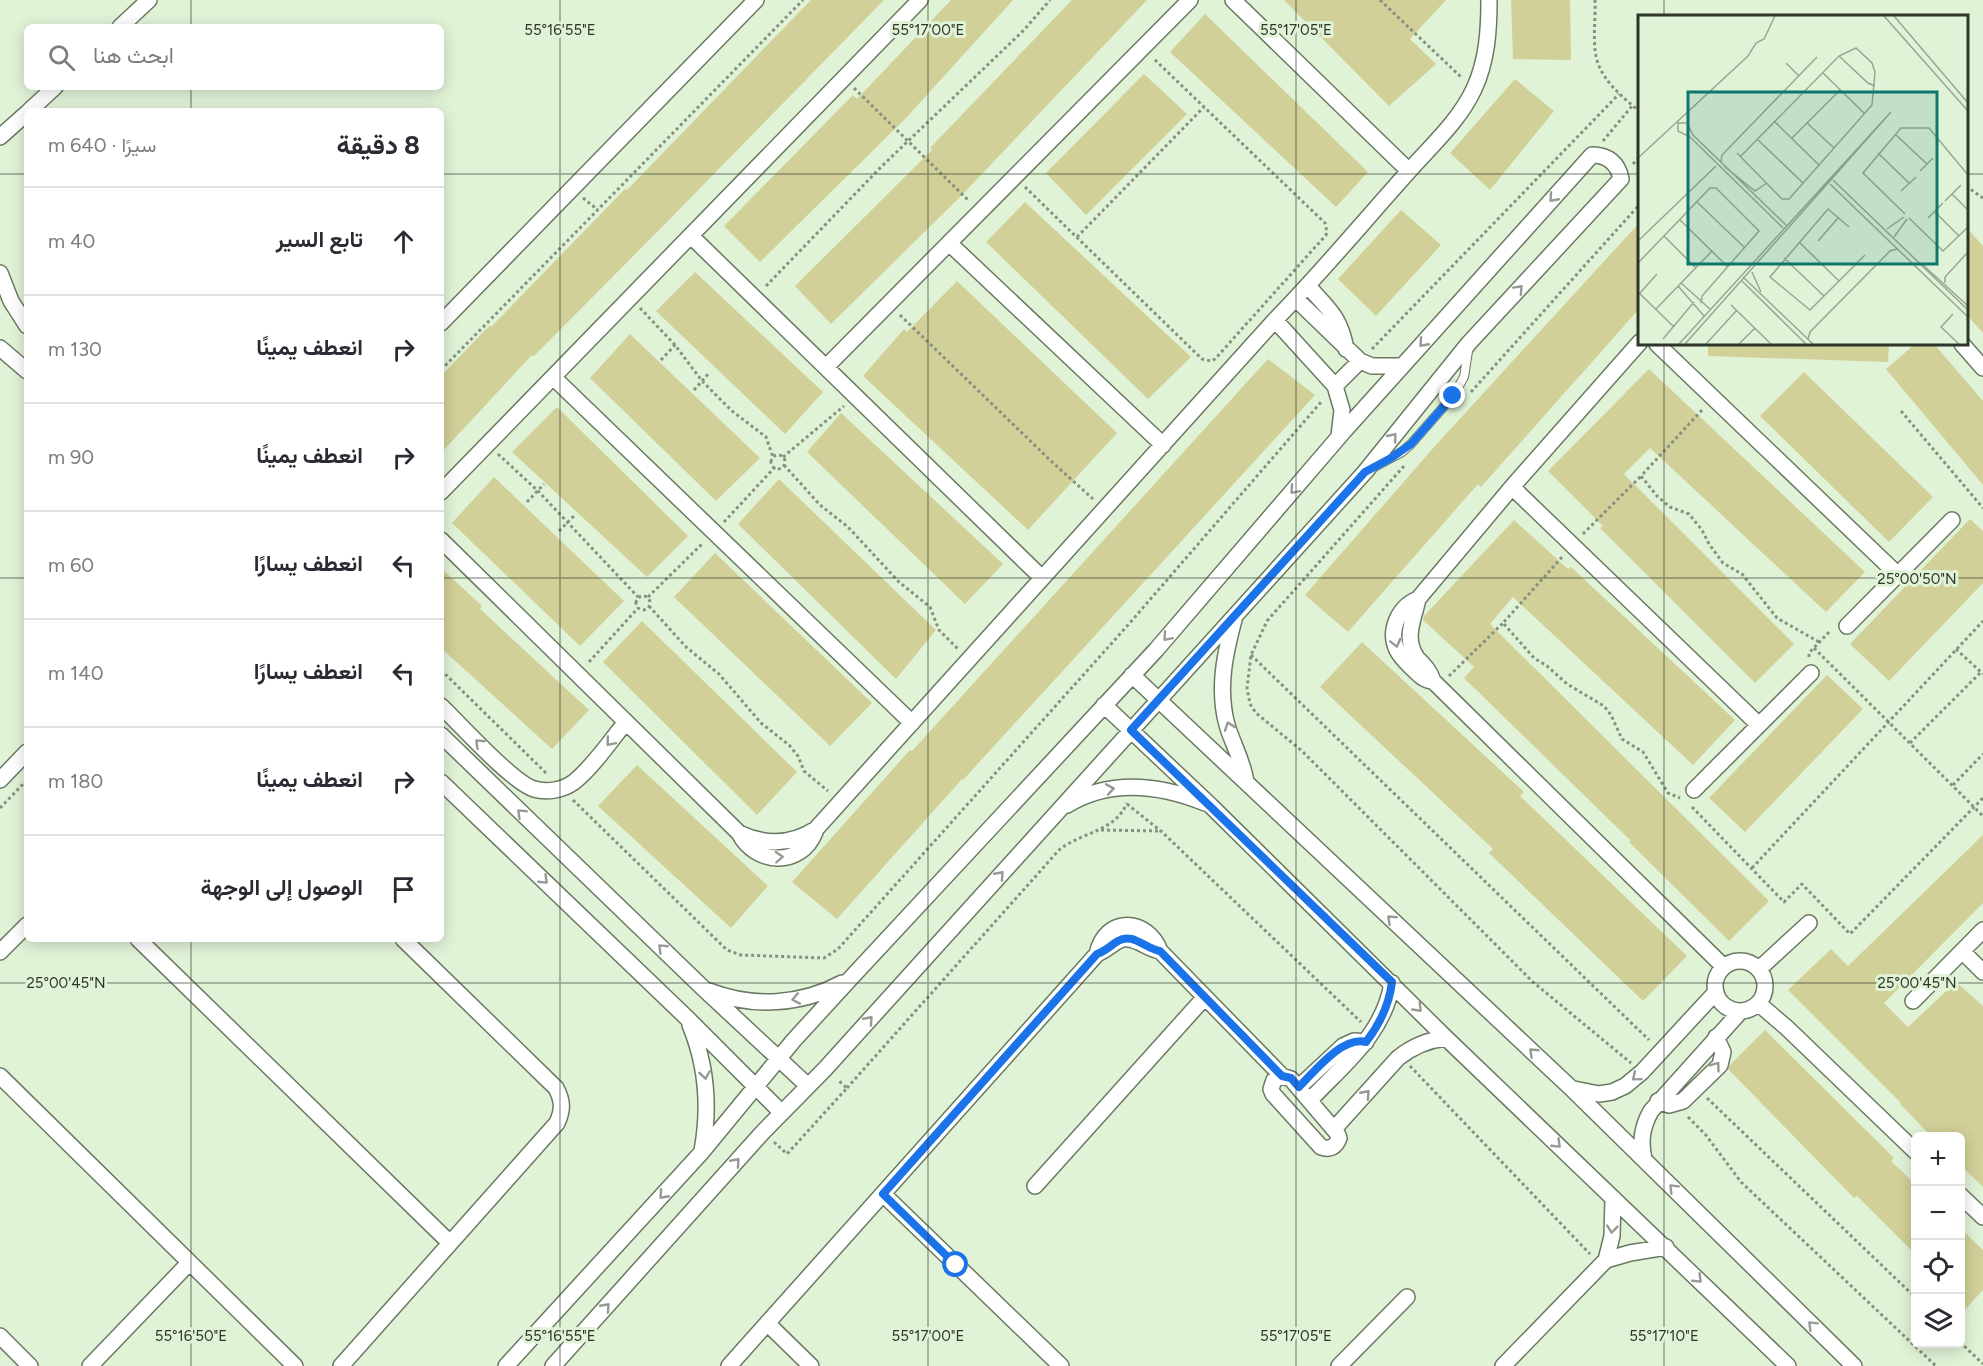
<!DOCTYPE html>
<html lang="ar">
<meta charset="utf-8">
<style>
body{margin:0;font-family:Figtree,Vazirmatn,sans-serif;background:#f2f2f3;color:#2b2b33;direction:rtl}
.controls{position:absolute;right:18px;bottom:18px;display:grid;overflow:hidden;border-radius:9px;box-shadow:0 3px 15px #0003}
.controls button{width:54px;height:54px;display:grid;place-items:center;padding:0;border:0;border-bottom:2px solid #e1e1e2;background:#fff;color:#2b2b33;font:30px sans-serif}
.stop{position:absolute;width:18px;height:18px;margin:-14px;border:4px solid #1a73e8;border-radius:50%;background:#fff}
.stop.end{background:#1a73e8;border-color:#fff;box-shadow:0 2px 6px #0008}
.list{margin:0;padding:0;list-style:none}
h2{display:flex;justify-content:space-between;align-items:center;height:78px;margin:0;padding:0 24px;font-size:26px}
h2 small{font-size:20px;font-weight:400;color:#7c7c81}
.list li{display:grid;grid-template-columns:39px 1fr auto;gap:18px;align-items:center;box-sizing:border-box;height:108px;padding:0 24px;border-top:2px solid #e1e1e2}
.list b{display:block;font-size:22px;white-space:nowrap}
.list em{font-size:20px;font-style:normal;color:#7c7c81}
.icon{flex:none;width:33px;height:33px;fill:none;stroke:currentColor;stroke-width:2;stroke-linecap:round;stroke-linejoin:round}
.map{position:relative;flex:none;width:1983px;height:1366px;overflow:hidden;direction:ltr}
.search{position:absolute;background:#fff;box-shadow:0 3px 15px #0003;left:24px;top:24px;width:420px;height:66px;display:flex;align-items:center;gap:15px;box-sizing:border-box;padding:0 21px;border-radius:9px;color:#7c7c81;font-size:22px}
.panel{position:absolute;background:#fff;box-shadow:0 3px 15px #0003;left:24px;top:108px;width:420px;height:834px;border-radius:9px;direction:rtl}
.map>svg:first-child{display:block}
.building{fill:#d1d098}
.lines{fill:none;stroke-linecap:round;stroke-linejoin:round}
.lane-casing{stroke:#6a7a62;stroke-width:10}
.street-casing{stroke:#6a7a62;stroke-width:18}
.path{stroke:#86927f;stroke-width:3;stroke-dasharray:3 3;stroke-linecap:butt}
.lane{stroke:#fff;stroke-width:8}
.street{stroke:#fff;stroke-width:15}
.oneway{stroke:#969a94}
.route{stroke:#1a73e8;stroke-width:8}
.ticks{fill:none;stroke:#2e352a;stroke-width:1.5;stroke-opacity:0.45}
.inset-road{fill:none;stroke:#99a792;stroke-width:1.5}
.view{fill:#0f766e;fill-opacity:0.15;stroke:#0f766e;stroke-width:3}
.inset-edge{fill:none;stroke:#2e352a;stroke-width:3}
.ticks-label{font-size:15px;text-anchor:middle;fill:#2e352a;stroke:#e1f3d7;stroke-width:6;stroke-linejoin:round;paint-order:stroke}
</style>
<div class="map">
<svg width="1983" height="1366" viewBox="0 0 1983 1366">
<rect width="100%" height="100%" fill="#e1f3d7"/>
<!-- building -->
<path class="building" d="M811,0H884L669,220L534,356L532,355L441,453V376L490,325L491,327L625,189L627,190Z
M951,0H1013L907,117L760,262L724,226L853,95L857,99Z
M1072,0H1147L961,196L831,324L795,286L932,150L930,148Z
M1284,0H1446L1410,39L1436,64L1389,106Z
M1511,0H1570L1571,60L1513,59Z
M1205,14L1368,172L1336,207L1170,52Z
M1144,74L1187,114L1086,215L1046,173Z
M1515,79L1554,111L1490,190L1450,153Z
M1025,202L1191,357L1148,399L986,242Z
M1401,210L1441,245L1376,316L1338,279Z
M1640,222V308L1481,487L1478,484L1348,632L1305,595L1435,446Z
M1966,227L1983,246V333L1966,314Z
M695,272L823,392L785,434L656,311Z
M957,281L1117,433L1028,530L863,376L904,329L907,332Z
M630,334L760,458L716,501L590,378Z
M1708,344H1889L1888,362L1708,356Z
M1915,344H1934L1983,401V485L1886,369Z
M1268,359L1315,395L963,780L962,779L837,919L792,882L910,750L912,751Z
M1649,369L1865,572L1826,612L1650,448L1624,474L1794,644L1755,683L1600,528L1603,526L1548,471Z
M1804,372L1933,497L1889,542L1760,416Z
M557,407L688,536L647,577L512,452Z
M841,413L1003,564L965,604L807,452Z
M494,477L624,601L580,646L452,523Z
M779,479L936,630L896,679L738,524Z
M1970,519L1983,531V583L1889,681L1850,644Z
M1514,520L1568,569L1571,567L1735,720L1693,765L1513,597L1490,624L1769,901L1729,941L1629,842L1631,841L1464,678L1474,667L1423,620L1424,616Z
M715,553L872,703L830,746L674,597Z
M441,568L482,606L480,609L589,710L552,749L441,648Z
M642,621L797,772L757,815L603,662Z
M1362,642L1524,792L1520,796L1687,956L1643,1001L1489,853L1493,849L1320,687Z
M1827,675L1863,709L1745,832L1709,798Z
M637,765L768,886L731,928L598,806Z
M1983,835V903L1884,1003L1908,1027L1956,982L1983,1006V1187L1960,1165V1137H1932L1900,1104L1901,1103L1788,990L1831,949L1848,966Z
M1765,1030L1894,1158L1891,1161L1916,1185V1255L1857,1196L1854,1198L1728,1069L1730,1065Z
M1960,1228L1983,1250V1290L1960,1315Z"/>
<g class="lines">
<!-- lane casing -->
<g class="lane-casing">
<path id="lane" d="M1374,467L1402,452L1411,444L1453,396L1464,377L1469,345"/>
</g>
<!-- street casing -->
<g class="street-casing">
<path id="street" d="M1233,0L1409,171
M120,27L149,0
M29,111L55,87
M0,137L27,113
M691,236L1042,578
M949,243L1163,445
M0,273L11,301L27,326
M1308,286C1329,310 1340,316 1346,349
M1296,299L1360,361L1372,366H1402
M1275,320L1335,386L1342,410L1339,436
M441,323L756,0
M1657,344L1898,575
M1962,344L1983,368
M0,348L27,371
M826,367L1190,0
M553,377L912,723
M1335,386L1360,361
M1512,487L1759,725
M441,492L920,0
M441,540L739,833C755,865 801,868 815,832
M1418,599C1414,619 1403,638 1417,658C1424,665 1430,671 1433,681L1724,967
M1235,616C1225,653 1217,688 1227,725C1233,745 1243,761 1246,782
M1847,626L1952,520
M1132,675L1572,1089L1854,1366
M1432,681C1424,680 1419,675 1413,669C1407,663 1401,658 1397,650C1388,631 1398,607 1418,599L1512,487L1640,342
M1104,705L1211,806L1446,1038L1788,1366
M441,706C460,724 513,783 534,789C547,793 563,790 574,782C594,766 610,741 626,722
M441,735L704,989L808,1086
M0,780L27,752
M441,782L688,1019L782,1113
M1694,790L1811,673
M1067,805C1110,779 1160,785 1205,803
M739,833C766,846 791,845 816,829L1275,320C1322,272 1364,221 1409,171C1432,145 1459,121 1474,89C1487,61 1489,31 1489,0
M138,939L450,1243
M1962,951L1983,972
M0,952L27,925
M1097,954C1105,916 1147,917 1160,951L1282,1076
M1715 986a25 25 0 1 1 50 0a25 25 0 1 1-50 0Z
M1759,969L1809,923
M709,991C753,1008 801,1005 842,983
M1913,1001L1983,930
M1759,1004L1787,1028L1916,1152
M690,1025C707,1066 710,1107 702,1151
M0,1076L295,1366
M1282,1076L1291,1079L1337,1133L1339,1138C1336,1147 1330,1150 1321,1147L1273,1094L1271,1089L1274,1080Z
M1299,1087L1343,1046L1354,1041L1366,1042
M1574,1089L1599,1094L1612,1092L1625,1086L1642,1072L1715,993
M1310,1100C1344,1064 1384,1034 1392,983
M1658,1101L1669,1105L1683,1101L1720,1065L1723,1052L1716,1037
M1334,1129L1398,1058C1413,1046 1427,1040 1446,1038
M1644,1159C1640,1141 1642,1127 1651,1111L1740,1012
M1035,1186L1205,997
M883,1194L1061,1366
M1960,1195L1983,1217
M1606,1260L1612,1236L1613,1198
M767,1323L811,1366
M0,1336L30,1366
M90,1366L189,1263
M341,1366L557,1123C563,1110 563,1101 556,1088L403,939
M506,1366L701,1153L794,1040L850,979L1156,650L1344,431L1592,155C1608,155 1618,163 1621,179L1469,343L1365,472L825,1069L763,1132L553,1366
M729,1366L1097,954C1106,950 1111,945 1118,941C1132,933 1146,949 1160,951
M1339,1366L1407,1297
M1503,1366L1606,1260L1630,1253L1666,1247"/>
</g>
<!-- path -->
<path class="path" d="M1380,0L1461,77
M1595,0C1596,20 1591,47 1599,66C1607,85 1625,99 1640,112
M854,88L969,201
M1603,141L1632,106
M1633,164L1640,156
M1966,186L1983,198
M1025,187L1202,359L1211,361L1215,359L1326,235L1327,232L1325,223L1154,59
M583,198L598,210
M1077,237L1204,107
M766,286L882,166L1024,30L1050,0
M640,308L675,345L702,381L732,411L766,437L773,457
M900,315L1051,461L1093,499
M1372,349L1619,94
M661,360L675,345
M441,370L803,0
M694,390L710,372
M1471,392L1640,204
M1702,410L1641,476L1657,496L1670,507L1689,514L1702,530L1709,544L1723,563L1742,574L1777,618L1819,642
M1901,411L1983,508
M498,454L538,491L638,597
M771 462a7 7 0 1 1 14 0a7 7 0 1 1-14 0Z
M783,457L844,406
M784,465L820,505L848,527L899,582L930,607L939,630L958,649
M1404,466L1267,621L1251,655L1247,688L1250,704L1256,713L1302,751L1533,982L1631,1063
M527,502L544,484
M724,522L775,467
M559,531L575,515
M1583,534L1641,476
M1562,557L1503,623L1534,658L1547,666L1567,684L1604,706L1611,715L1622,739L1643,752L1668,793L1680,798
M636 603a7 7 0 1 1 14 0a7 7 0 1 1-14 0Z
M648,597L702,544
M649,606L686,647L719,674L761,723L789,745L798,756L804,771L828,791
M1814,648L1983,816
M1956,649L1983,674
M1251,655L1649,1040
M1809,657V653L1831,630
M589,662L638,608
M441,670L547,774
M1449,676L1503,623
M1910,743L1981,672
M1953,785L1983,754
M573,800L727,950L741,955L824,958L838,949L1128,625L1322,401
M1127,804L1162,832L1361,1022
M1692,807L1784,902L1802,884L1850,934L1983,798
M0,808L27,780
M1101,830L1160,831
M1752,868L1983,621
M1410,1066L1590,1254
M847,1088L1059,850C1081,832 1115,832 1127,803
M1707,1098L1916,1298
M1688,1117L1705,1134L1741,1182L1936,1366
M774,1142L787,1154L847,1088L838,1080
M1960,1342L1983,1364"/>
<!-- lane -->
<use href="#lane" class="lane"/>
<!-- street -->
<use href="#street" class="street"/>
</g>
<!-- one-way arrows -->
<defs><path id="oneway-chevron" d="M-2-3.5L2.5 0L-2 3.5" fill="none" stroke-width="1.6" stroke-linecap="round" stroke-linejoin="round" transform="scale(1.5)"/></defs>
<g class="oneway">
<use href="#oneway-chevron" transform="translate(1553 198) rotate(132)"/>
<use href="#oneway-chevron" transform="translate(1519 289) rotate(-47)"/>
<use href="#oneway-chevron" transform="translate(1423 343) rotate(132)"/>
<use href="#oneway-chevron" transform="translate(1393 437) rotate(-51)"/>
<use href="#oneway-chevron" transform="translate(1294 490) rotate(131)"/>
<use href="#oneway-chevron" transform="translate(1167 637) rotate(131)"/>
<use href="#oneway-chevron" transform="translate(1396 643) rotate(76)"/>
<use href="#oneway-chevron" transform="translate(1229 726) rotate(-109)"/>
<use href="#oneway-chevron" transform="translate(610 742) rotate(130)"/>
<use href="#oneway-chevron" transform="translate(479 743) rotate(-136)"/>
<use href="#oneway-chevron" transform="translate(1110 789) rotate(-10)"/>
<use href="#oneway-chevron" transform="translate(521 813) rotate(-136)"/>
<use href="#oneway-chevron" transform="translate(779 857) rotate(-3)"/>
<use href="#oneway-chevron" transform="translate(1000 875) rotate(-48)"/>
<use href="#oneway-chevron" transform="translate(544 880) rotate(44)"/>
<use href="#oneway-chevron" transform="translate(1391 919) rotate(-137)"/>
<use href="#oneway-chevron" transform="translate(662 948) rotate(-136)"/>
<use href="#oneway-chevron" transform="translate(796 999) rotate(169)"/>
<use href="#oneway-chevron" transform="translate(1418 1008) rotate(46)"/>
<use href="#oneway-chevron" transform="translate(869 1020) rotate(-48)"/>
<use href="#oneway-chevron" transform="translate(1533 1052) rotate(-137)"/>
<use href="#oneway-chevron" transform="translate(1716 1066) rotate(-54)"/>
<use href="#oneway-chevron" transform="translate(705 1075) rotate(81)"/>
<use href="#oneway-chevron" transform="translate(1636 1077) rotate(140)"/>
<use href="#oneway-chevron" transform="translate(1366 1094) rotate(-48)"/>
<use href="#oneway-chevron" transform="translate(1557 1144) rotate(44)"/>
<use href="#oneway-chevron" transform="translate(736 1162) rotate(-48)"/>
<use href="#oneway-chevron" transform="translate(1673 1188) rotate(-135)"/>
<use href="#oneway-chevron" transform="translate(663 1195) rotate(132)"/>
<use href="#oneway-chevron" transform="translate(1612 1229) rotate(96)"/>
<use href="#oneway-chevron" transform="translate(1698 1279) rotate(44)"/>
<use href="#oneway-chevron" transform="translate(606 1307) rotate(-48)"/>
<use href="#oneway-chevron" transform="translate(1812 1325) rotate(-135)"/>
</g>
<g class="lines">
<!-- route -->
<path class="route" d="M956,1265L883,1194L1097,954C1106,951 1111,945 1118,941C1132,932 1146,949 1160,951L1282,1076L1291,1078L1299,1087C1315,1071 1342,1036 1366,1042C1380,1024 1389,1006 1392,982L1131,730L1365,472L1391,458L1411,444L1453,396"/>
</g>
<!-- ticks -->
<path class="ticks" d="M191,0V27M560,0V1366M928,0V1366M1296,0V1366M1664,0V16M191,87V111M0,174H27M441,174H1640M1966,174H1983M1664,344V1366M0,578H27M441,578H1983M191,939V1366M0,983H1983"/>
<!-- overview -->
<g transform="translate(1638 15)">
<rect width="330" height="330" fill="#e1f3d7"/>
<path class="inset-road" d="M246,1L330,96M256,1L330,88M201,41L230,68L237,71M148,48L161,61M185,58L227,99M137,107L181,150M169,108L196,133M257,119L289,149M154,123L202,75M120,125L165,168M99,138L144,184H151L234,90L237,57L234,48L218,33L201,41L102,142M240,138L271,168M0,143L110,41L118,28L126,24L137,1M83,147L84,140L179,42M87,152L117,176L129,168M282,156L295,143M195,165L330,295M192,169L330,302M263,176L278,162M314,179L330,195M307,186L323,170M59,187L107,233M297,197L321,221M267,199L225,158L263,113H291L330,160M271,203L305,236L330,212M290,203L305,188M42,205L90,252M211,212L190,194L132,262L172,295L227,240M145,213L52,122L40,116V108H49L55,120L148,210M249,214L266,202M26,221L58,253M256,222L269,204M0,226L78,151M180,226L201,202M161,227L201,266M146,243L186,281M0,248L72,173H78L121,216L64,281L63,288M285,250L330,291M114,257L123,277M105,262L175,329M104,266L168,329M43,268L72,294M307,268V262L330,237M40,271L66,301M0,277L36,312M2,278L19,259M93,290L133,329M18,294L74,236M315,299L303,312L321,329M25,324L56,287M170,324L172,317L252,236L259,234M41,329L253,97L47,329M68,329L99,295M101,329L117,313"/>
<path class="view" d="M50,77H299V249H50Z"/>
<rect width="330" height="330" class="inset-edge"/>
</g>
<g class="ticks-label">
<text x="560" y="35">55°16'55"E</text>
<text x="928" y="35">55°17'00"E</text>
<text x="1296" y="35">55°17'05"E</text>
<text x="1917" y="584">25°00'50"N</text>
<text x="66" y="988">25°00'45"N</text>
<text x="1917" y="988">25°00'45"N</text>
<text x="191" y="1341">55°16'50"E</text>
<text x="560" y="1341">55°16'55"E</text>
<text x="928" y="1341">55°17'00"E</text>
<text x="1296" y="1341">55°17'05"E</text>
<text x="1664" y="1341">55°17'10"E</text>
</g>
</svg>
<div class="controls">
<button>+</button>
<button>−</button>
<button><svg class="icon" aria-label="locate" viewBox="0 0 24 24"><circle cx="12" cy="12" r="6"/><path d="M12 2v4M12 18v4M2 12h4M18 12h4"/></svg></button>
<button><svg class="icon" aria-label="layers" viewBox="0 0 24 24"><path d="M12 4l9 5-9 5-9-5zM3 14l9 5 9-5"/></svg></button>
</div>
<div class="stop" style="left:956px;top:1265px"></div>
<div class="stop end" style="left:1453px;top:396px"></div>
<div class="search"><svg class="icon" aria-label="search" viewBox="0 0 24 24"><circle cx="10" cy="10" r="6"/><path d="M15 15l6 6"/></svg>ابحث هنا</div>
<section class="panel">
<h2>8 دقيقة<small>سيرًا · 640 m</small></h2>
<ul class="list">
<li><svg class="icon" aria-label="ahead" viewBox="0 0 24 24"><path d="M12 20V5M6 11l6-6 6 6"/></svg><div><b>تابع السير</b></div><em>40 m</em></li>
<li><svg class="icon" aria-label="right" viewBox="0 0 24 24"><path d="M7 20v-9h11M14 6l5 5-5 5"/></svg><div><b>انعطف يمينًا</b></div><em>130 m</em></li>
<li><svg class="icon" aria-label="right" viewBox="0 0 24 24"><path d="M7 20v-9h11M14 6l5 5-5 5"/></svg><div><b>انعطف يمينًا</b></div><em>90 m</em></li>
<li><svg class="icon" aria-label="left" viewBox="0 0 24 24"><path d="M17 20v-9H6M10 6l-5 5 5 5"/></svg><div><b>انعطف يسارًا</b></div><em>60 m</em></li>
<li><svg class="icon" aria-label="left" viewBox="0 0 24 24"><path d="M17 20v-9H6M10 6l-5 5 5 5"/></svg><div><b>انعطف يسارًا</b></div><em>140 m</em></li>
<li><svg class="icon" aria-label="right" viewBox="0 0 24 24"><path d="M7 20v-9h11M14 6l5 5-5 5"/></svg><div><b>انعطف يمينًا</b></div><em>180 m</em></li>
<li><svg class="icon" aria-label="arrive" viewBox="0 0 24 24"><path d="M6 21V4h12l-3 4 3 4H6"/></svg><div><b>الوصول إلى الوجهة</b></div></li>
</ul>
</section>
</div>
